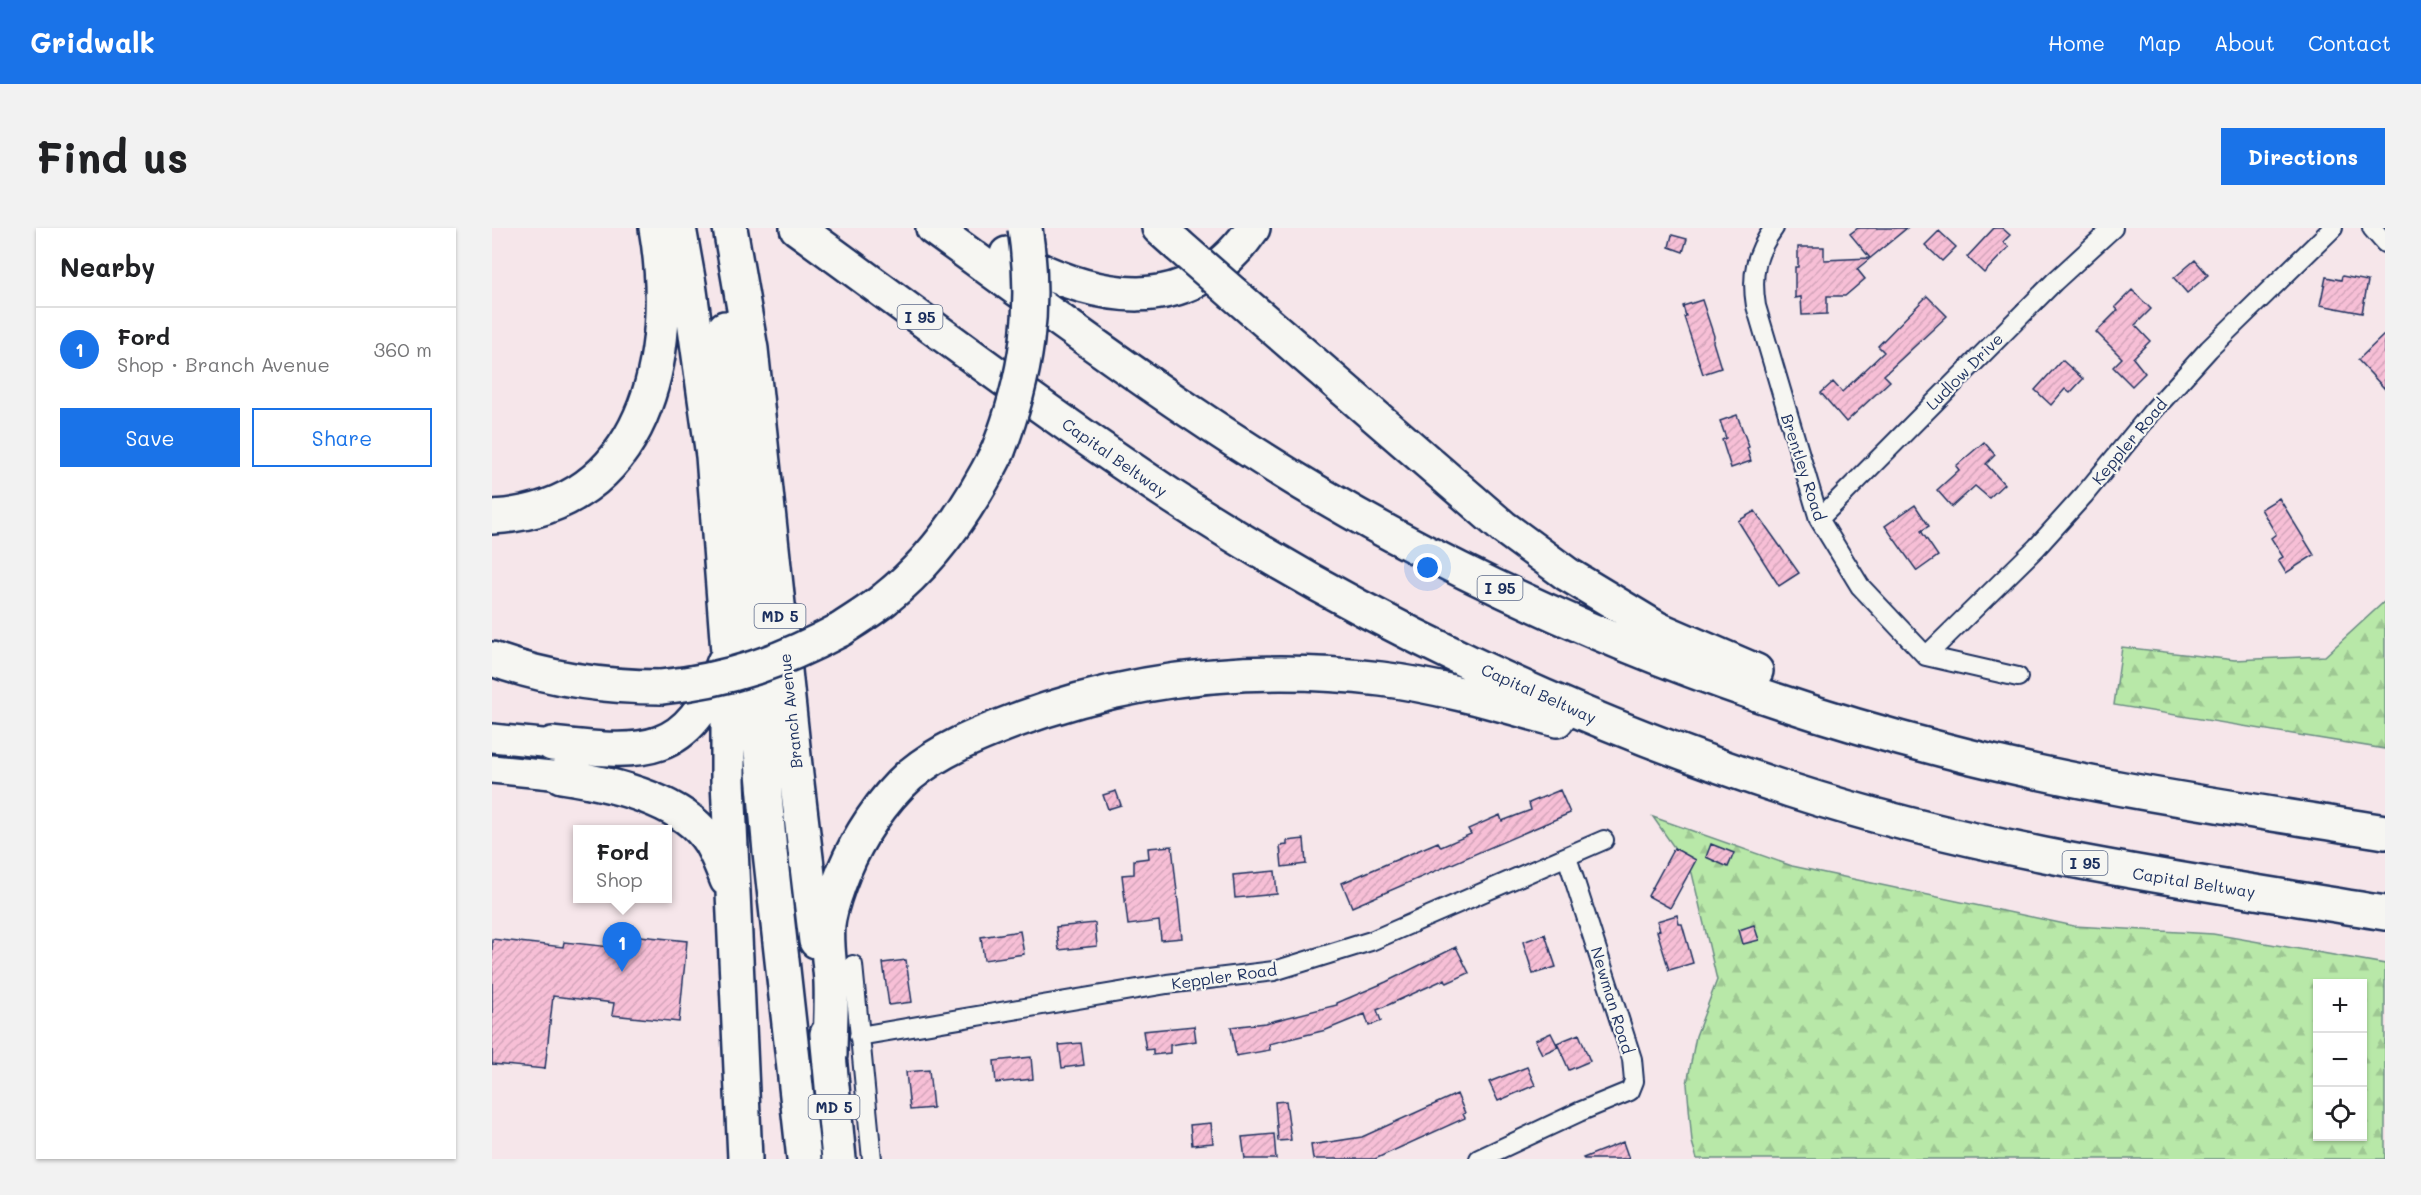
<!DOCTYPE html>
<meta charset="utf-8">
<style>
body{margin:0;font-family:Mali,sans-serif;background:#f2f2f2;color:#202124}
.controls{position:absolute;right:18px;bottom:18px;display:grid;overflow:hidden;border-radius:0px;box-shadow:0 2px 4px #0004}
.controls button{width:54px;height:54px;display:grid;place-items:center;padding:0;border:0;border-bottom:2px solid #e0e0e0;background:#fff;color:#202124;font:30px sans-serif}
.you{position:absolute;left:936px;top:340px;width:21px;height:21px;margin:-15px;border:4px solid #fff;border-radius:50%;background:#1a73e8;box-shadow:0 0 0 9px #1a73e833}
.badge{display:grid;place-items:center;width:39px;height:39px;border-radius:50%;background:#1a73e8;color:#fff;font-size:20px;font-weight:700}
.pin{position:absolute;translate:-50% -50px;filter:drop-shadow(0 2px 3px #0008)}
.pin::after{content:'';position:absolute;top:32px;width:21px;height:18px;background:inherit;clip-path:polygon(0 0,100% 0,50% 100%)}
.popup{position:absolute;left:81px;top:597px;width:99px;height:78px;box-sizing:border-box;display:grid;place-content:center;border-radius:0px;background:#fff;filter:drop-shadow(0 2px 4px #0005);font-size:20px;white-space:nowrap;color:#757577}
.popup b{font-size:22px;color:#202124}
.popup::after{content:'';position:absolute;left:50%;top:100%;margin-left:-12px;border:12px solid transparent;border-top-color:#fff}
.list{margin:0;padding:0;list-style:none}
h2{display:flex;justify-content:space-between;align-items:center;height:78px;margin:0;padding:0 24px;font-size:26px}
h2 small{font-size:20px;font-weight:400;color:#757577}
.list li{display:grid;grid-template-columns:39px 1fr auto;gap:18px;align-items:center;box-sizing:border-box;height:84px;padding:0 24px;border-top:2px solid #e0e0e0}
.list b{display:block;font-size:22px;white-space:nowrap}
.list p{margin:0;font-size:20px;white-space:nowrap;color:#757577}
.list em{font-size:20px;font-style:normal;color:#757577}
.actions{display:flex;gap:12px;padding:18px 24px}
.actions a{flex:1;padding:14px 0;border:2px solid #1a73e8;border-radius:0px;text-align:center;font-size:21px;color:#1a73e8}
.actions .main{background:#1a73e8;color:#fff}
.icon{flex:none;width:33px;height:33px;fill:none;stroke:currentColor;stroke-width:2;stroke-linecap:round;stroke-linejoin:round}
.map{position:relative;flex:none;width:1893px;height:931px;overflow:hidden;border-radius:0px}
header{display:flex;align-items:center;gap:36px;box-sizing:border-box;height:84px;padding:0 30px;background:#1a73e8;color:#fff}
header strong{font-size:28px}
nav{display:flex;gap:33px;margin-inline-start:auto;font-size:21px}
.intro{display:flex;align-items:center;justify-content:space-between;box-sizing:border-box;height:144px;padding:0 36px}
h1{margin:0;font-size:42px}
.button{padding:15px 27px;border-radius:0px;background:#1a73e8;color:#fff;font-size:21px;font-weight:700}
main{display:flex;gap:36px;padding:0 36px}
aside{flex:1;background:#fff;border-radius:0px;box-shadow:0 2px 4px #0004}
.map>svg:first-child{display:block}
.forest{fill:url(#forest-firs);stroke:#6a8c83;stroke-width:1.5;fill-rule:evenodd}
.building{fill:url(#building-hatch);stroke:#1b2f5e;stroke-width:1.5}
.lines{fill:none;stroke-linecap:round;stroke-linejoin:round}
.street-casing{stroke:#1b2f5e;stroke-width:22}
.secondary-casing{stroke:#1b2f5e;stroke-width:32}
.highway-casing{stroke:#1b2f5e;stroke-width:38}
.street{stroke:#f6f6f2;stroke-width:18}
.secondary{stroke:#f6f6f2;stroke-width:27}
.highway{stroke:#f6f6f2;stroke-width:33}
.highway-bridge-casing{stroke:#1b2f5e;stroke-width:38;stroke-linecap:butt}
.highway-bridge{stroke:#f6f6f2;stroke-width:33}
.labels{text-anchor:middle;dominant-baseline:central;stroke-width:4.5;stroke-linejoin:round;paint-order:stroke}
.shield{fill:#f6f6f2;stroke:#5d6b8a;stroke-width:1.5}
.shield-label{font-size:15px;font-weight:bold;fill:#1b2f5e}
.street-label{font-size:16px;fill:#1b2f5e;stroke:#f6f6f2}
</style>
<header>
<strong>Gridwalk</strong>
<nav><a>Home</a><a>Map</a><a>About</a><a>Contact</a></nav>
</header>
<div class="intro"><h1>Find us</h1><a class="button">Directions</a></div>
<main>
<aside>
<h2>Nearby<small></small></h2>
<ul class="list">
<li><span class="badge">1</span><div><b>Ford</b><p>Shop · Branch Avenue</p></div><em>360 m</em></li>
</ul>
<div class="actions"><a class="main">Save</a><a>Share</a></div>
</aside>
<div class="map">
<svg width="1893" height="931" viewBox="0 0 1893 931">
<defs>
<pattern id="forest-firs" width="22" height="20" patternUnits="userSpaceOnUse" patternTransform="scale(1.5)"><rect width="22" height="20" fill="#b8e8a8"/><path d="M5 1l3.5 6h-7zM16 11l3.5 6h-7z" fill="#9ec793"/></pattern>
<pattern id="building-hatch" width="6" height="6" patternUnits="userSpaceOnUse" patternTransform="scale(1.5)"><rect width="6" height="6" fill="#f7bfd6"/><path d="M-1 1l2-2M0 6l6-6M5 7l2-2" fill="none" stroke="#d3a4ba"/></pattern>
</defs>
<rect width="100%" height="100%" fill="#f6e6ea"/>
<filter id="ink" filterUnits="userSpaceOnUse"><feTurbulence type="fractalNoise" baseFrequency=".0167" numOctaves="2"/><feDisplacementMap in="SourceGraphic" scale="12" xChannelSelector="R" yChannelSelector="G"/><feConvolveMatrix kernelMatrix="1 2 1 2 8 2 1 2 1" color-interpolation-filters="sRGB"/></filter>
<g filter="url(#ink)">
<!-- forest -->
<path class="forest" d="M1893,373V521L1622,477L1630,419L1743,432L1833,428Z
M1161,589L1300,638L1582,698L1721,706L1893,736V931H1205L1200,914L1195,856L1204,808L1225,752L1200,645ZM1826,756H1870V908H1826Z"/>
<!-- building -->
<path class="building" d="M1366,0H1415L1365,41L1373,51L1353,68H1335V86L1310,87L1309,69L1303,70V39H1306V19H1332V32L1378,30L1358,6Z
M1502,0H1510L1518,7L1511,14L1517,19L1492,45L1475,29Z
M1447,3L1464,19L1450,33L1433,17Z
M1180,7L1195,11L1191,24L1177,19Z
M1703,32L1716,47L1695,65L1682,50Z
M1850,48L1876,53L1870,85L1828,77L1834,49L1849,52Z
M1640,62L1659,81L1643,97L1658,113L1641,130L1653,145L1640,158L1621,139L1630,130L1604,104L1626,82L1623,79Z
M1435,68L1455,88L1392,147L1398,153L1354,194L1329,165L1341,154L1350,164L1392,124L1386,118Z
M1210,72L1222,108L1221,114L1229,140L1211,146L1192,89L1194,88L1191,78Z
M1893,106V161L1866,132Z
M1570,132L1591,151L1578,165L1573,161L1559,177L1543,162Z
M1245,187L1257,219L1255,220L1259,233L1239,240L1230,212L1234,210L1228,193Z
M1492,214L1503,227L1494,236L1512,256L1497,270L1483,258L1460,279L1445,262L1467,242L1464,238Z
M1787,270L1822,327L1794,345L1786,332L1791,329L1779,310L1784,306L1769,281Z
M1423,277L1437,298L1429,303L1446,328L1425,343L1393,298Z
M1263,283L1307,345L1287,358L1246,293Z
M1068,562L1078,585L860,679L850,655L946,614L949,619L979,606L976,601L1008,587L1010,593L1039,582L1037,575Z
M624,563L629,577L616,581L611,567Z
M812,611L814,636L790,639L788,618L795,617V613Z
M1219,616L1242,625L1236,639L1214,629Z
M680,618L690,710L669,712L667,693L636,697L630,647L642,646V632L657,630L656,620Z
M1182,620L1204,632L1178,680L1156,668Z
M783,643L785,666L743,670L741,647Z
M1185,687L1187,696H1190L1201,735L1177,742L1165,703L1168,702L1165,693Z
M603,695L605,718L567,722L564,699Z
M1262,697L1267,712L1251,716L1247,702Z
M528,703L532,726L492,732L489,709Z
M129,706L195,713L187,794L120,787L122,775L61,768L53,841L0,836V711L71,719L72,714L128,720Z
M1053,706L1064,739L1041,746L1031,714Z
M964,719L977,745L955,755L953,751L885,782L889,793L877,798L873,786L834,802L777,816L778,822L744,828L739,799L773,795L845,777V775L894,754Z
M414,732L420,774L397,777L391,735Z
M702,798L704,813L678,817V825L661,827V821L654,822L651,803Z
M1059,805L1066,819L1050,826L1043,812Z
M1087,806L1098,833L1077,842L1065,815Z
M589,815L592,837L570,840L567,817Z
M539,829L541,851L504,855L502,833Z
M1035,839L1043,857L1006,873L997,854Z
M437,842L441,880L418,882L414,844Z
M965,866L973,885L971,886L973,890L883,931H821L819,917L870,909Z
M794,873L799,912L786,913L783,874Z
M719,895L721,915L700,917L698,897Z
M782,906L784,931H753L750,909Z
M1131,914L1137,931H1092L1091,930Z"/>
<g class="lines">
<!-- street casing -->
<g class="street-casing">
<path id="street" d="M1282,0C1263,26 1259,47 1264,78L1327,291L1368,358L1434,428L1526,449
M1880,0L1893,15
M1327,291L1562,54L1621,0
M1434,428L1545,319L1592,267L1660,184L1717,121L1841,0
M361,737L380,931
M367,808L675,756L782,743L879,713L1112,612
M987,931L1087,884L1138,863L1142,853L1140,831L1075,629"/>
</g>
<!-- secondary casing -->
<g class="secondary-casing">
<path id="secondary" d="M0,510L60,516
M0,541L69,548"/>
</g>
<!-- highway casing -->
<g class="highway-casing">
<path id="highway" d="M187,0L197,56L221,228L236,424V553L253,931
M238,0L259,121L304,547L324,713
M305,0C429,90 551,183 678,267C867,391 1083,492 1298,562C1491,625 1693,652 1893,685
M441,0C590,108 738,220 901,307C1075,400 1260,473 1452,522C1597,560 1746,580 1893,604
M667,0L686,17
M515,26C603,73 696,94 761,0
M742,66L1011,299L1075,346L1166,401L1264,443
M233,100L237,120L247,272L278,624L312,931
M0,289C155,281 186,126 164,0
M348,402C363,392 380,382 394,370C443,331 478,279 506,223
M0,431C56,451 110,459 169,459
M60,516C151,526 196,532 232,434
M69,548C115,555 191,571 218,614C225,626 230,639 235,652
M335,806L347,931
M338,827C338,803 340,778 339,754C338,734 333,710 337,690C340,674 346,658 352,643C366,609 390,572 418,547C448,522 485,507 522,493C640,449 764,436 889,451C948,458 1008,476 1065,492"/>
</g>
<!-- street -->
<use href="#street" class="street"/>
<!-- secondary -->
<use href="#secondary" class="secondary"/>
<!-- highway -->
<use href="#highway" class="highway"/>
<!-- highway-bridge casing -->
<g class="highway-bridge-casing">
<path id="highway-bridge" d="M686,17L742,66
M506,223C535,148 545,80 533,0
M169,459C237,452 288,434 348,402"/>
</g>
<!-- highway-bridge -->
<use href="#highway-bridge" class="highway-bridge"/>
</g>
</g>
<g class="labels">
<!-- shield labels -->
<g class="shield">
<rect x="405.5" y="77" width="45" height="24" rx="4.5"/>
<rect x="985.5" y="348" width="45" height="24" rx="4.5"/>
<rect x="262.5" y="376" width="51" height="24" rx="4.5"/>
<rect x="1570.5" y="623" width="45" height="24" rx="4.5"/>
<rect x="316.5" y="867" width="51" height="24" rx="4.5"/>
</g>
<g class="shield-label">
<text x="428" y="89">I 95</text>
<text x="1008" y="360">I 95</text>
<text x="288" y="388">MD 5</text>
<text x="1593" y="635">I 95</text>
<text x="342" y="879">MD 5</text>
</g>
<!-- street labels -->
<g class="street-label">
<text transform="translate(1472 143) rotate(-45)">Ludlow Drive</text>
<text transform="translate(1637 213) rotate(-50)">Keppler Road</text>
<text transform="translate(623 229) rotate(35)">Capital Beltway</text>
<text transform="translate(1312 239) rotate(72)">Brentley Road</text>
<text transform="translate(1047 465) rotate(24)">Capital Beltway</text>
<text transform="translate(298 483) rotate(-96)">Branch Avenue</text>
<text transform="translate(1702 654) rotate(9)">Capital Beltway</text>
<text transform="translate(732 748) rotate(-8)">Keppler Road</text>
<text transform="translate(1121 772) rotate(73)">Newman Road</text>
</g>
</g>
</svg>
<div class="controls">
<button>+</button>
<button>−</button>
<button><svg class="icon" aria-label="locate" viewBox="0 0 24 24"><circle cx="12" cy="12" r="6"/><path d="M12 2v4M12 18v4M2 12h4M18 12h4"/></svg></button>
</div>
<div class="you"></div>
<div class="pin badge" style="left:130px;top:744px">1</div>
<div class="popup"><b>Ford</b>Shop</div>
</div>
</main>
